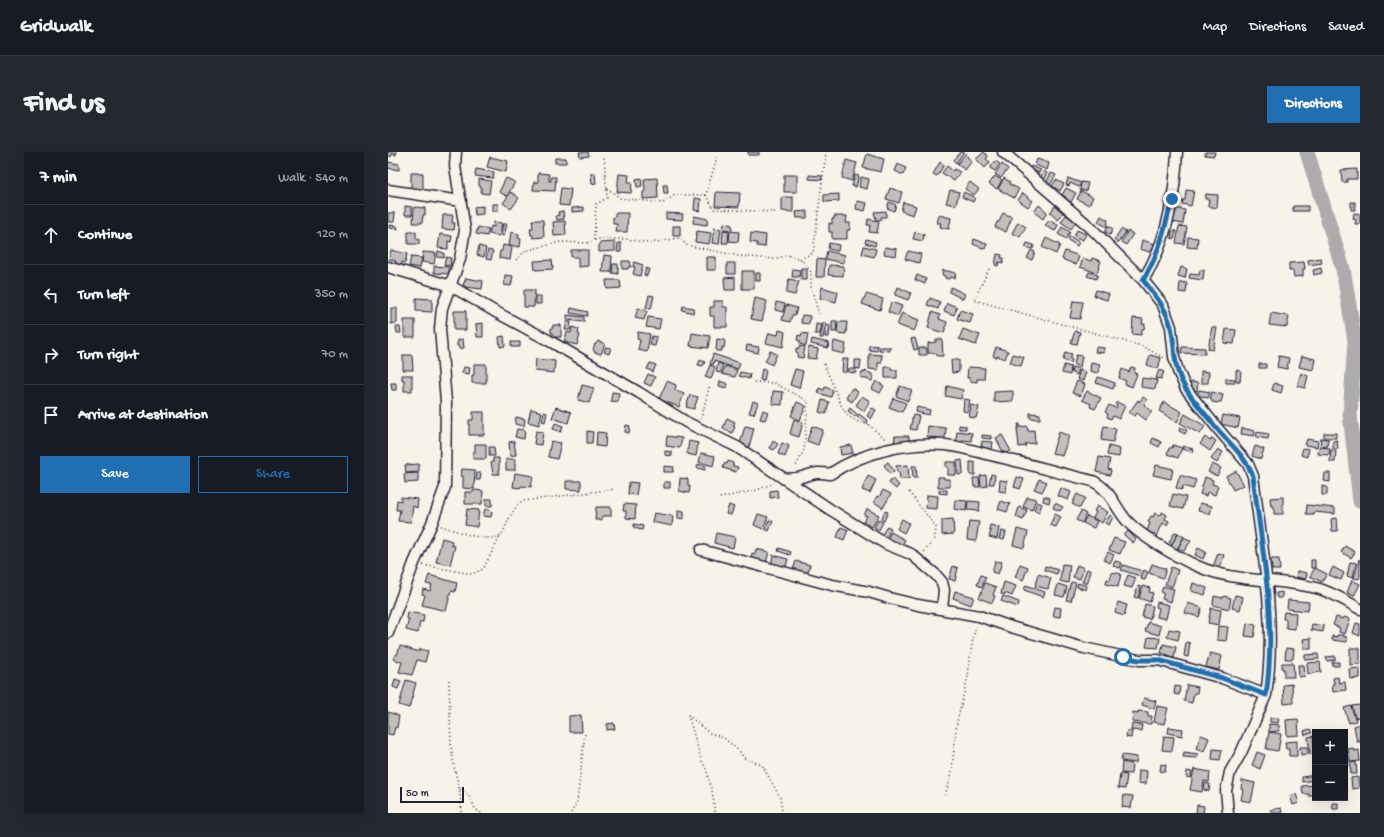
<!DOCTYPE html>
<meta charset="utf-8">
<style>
body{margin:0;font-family:"Gochi Hand",sans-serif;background:#242831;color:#f1f3f6}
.controls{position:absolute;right:12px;bottom:12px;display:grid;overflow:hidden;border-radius:0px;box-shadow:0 4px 16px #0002}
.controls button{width:36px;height:36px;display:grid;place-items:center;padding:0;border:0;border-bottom:1px solid #363941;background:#171b24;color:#f1f3f6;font:20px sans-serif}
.scale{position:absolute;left:12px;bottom:10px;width:64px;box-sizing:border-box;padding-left:4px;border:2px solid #22223b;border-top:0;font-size:11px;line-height:14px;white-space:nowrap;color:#22223b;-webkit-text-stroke:3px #f7f3e8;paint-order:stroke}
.stop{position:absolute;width:12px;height:12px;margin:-9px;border:3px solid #1f6fb2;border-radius:50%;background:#fff}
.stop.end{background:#1f6fb2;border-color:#fff;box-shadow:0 1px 4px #0008}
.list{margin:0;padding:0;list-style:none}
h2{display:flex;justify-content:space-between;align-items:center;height:52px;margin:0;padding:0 16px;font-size:17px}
h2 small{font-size:13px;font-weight:400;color:#9ea1a6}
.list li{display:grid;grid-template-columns:26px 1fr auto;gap:12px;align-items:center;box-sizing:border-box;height:60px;padding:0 16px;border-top:1px solid #363941}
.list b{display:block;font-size:15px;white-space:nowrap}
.list em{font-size:13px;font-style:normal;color:#9ea1a6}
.actions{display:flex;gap:8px;padding:12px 16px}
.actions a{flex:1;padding:9px 0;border:1px solid #1f6fb2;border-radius:0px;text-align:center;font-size:14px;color:#1f6fb2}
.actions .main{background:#1f6fb2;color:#fff}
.icon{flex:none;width:22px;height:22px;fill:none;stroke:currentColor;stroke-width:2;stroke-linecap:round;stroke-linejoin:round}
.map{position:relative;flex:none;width:972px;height:661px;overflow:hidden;border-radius:0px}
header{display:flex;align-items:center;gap:24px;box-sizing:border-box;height:56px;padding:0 20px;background:#171b24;border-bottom:1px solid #363941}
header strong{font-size:19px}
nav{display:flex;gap:22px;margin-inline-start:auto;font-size:14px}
.intro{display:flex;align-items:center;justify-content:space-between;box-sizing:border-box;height:96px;padding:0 24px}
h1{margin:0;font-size:28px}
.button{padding:10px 18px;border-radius:0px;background:#1f6fb2;color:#fff;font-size:14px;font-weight:700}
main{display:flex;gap:24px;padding:0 24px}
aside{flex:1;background:#171b24;border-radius:0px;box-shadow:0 4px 16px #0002}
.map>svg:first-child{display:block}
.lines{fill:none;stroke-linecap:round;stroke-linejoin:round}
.river{stroke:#aeabad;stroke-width:15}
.building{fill:#c2bfbd;stroke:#22223b}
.minor-casing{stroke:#22223b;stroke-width:13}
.path{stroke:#22223b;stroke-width:1.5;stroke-dasharray:1 3;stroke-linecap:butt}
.minor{stroke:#f7f3e8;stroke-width:10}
.route{stroke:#1f6fb2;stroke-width:5}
</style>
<header>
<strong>Gridwalk</strong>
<nav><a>Map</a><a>Directions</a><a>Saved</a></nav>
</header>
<div class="intro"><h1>Find us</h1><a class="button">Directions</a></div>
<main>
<aside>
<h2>7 min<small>Walk · 540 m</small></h2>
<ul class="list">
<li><svg class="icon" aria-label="ahead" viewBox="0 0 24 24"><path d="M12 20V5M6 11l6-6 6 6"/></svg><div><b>Continue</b></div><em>120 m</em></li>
<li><svg class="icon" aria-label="left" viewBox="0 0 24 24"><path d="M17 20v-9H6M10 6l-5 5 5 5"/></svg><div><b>Turn left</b></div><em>350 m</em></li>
<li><svg class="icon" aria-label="right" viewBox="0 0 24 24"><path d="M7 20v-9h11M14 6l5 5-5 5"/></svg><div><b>Turn right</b></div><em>70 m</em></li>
<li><svg class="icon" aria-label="arrive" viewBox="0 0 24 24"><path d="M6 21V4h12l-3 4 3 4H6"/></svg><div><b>Arrive at destination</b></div></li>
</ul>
<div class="actions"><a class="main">Save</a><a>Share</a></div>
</aside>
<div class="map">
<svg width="972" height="661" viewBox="0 0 972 661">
<rect width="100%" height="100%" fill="#f7f3e8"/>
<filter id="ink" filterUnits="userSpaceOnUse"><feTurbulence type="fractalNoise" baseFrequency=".025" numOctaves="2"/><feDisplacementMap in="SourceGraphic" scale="8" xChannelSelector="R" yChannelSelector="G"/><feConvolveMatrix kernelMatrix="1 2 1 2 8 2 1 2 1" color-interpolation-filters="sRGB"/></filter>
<g filter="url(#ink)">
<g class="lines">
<!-- river -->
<path class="river" d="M919,0L955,117L967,189L962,263L972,349"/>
</g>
<!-- building -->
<path class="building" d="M0,0H9L8,3L4,2L3,5L0,3Z
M191,0H200L201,4L192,5Z
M360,0H371V3H360Z
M572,0H576L568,11L565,8Z
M596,0L600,5L598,7L602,10L597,16L588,7Z
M817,0H827L826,4L817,3Z
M578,1L580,3L579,5L584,9L577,18L569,12Z
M479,2L496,7L493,20L475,16Z
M102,5L120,9L118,20L99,15Z
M167,6H178V11H167Z
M649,7L661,11L659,18L647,13Z
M458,8L469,11L464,29L454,26Z
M607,9L612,12L607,19L602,16Z
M0,10L11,12V18L0,16Z
M552,10L556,13L549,24L545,22Z
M510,12L518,16L515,23L507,19Z
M614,12L620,17L613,26L607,22Z
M559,14L565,19L566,17L572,20L566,29L554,21Z
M643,14L653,18L651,21L642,17Z
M88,17L106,20L105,26L87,24Z
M969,17V27H959V30H954L953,18Z
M656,19L659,21L654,31L650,29Z
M23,21H35V39H23Z
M150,21L161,22V29H163V25H168L167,39L145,38L146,30H150Z
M203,21H207L208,31L204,32Z
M663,21L668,23L661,35L657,33Z
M231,22L241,23L240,30H244L243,41L229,40Z
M396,23H409V40H396Z
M421,23L434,24V28L421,27Z
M467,23L471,24L468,35L464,34Z
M607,24L614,28L609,37L601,32Z
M473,25L481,27L479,37L471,35Z
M118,26L127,30L119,44L111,40Z
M253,26L254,34L249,35L248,27Z
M269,26L270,46L255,47V40L257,39L256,27Z
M616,26L622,30L621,32L631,37L626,46L610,37Z
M680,26L693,31L691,35L682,31L681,34L678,33Z
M91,27L103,29L101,42L93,41V34H91Z
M668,28L676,32L672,39L664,34Z
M582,30L591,37L586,43L577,37Z
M693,30L700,31L698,39L692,38Z
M275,33H279L280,41H276Z
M173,36L183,37L181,54L171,53Z
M502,36L514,40L511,51L498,47Z
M678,36L688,41L683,50L677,47L678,45L674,43Z
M562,38L571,40L568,53L558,51Z
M798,38L806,39L803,54L794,52L795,48H797Z
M693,39L705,45L701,53L689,47Z
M123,40L131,46L123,57L115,51Z
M328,40L352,41L351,55L327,54Z
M576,40L587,46L585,50L574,45Z
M635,41L645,49L640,55L630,48Z
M451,42V49L436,50V43Z
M818,42L830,43L829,56L820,54L821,47H817Z
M394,45H405V60L394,59Z
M307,46L313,47L312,59L306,58Z
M469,49L479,51L477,59L468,57Z
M501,50L508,53L506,59L499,56Z
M515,50L528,54L525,63L513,59Z
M963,50H967V58H963Z
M105,52H110V59H105Z
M651,53L659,60L655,67L646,60Z
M17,54L24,55V63H17Z
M95,54V62L87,63L86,55Z
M667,54L675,61L670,68L662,61Z
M905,54H920V59H905Z
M26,55L37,56V63H35L34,71H25Z
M196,55V59L184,60V56Z
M787,56L797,58L795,72L785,70Z
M175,59L176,67L169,68L168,64L171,63L170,60Z
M419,59V66H409L408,60Z
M498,59V65H493V68H488L486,60Z
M0,61H7L6,70H0Z
M227,61H240L239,80H228L229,72H225V65H227Z
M278,61L295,62L294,68L278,67Z
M615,61L624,65L618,80L607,75L609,70H611Z
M966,61L972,62V72H967L968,68L965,67Z
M55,63H65L64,71H67L66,78L54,77Z
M551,63L563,66L561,77L552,75L553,71H549Z
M678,63L688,70L683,77L673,70Z
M306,64L320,67L319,73L305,71Z
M446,64H459L458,71H462V78H459V87H444V80H441V71L444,72V67H446Z
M713,64L720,68L719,75L710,70Z
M480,67L491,69L489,81L481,80L482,73H479Z
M144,68H155L156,85L145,86V83H143L142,76H145Z
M661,68L670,73L667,79L657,74Z
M177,69L178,83L166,84L165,70Z
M106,70L114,71L111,84L101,82L103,74L106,75Z
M630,70L638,75L632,85L624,81Z
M336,71L344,73V78L335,77Z
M115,72H119L116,84L113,83Z
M1,73L9,74L10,77L1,76Z
M285,74H292V84H285Z
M720,74L725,77L722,83L717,80Z
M791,74L799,75L796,92L788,91Z
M90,75L101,77L99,84L88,82Z
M674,75L682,80L678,87L670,82Z
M326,76L333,77L331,92L324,91Z
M733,77L738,80L730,91L726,88Z
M335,78L341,79L340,91H334Z
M689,78L698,82L695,88L686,84Z
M309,79L323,81L321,92L307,90Z
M342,79L351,80L350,90L341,89Z
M740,79L745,82L738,93L733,90Z
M784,79H788L786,87L783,86Z
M20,80H28V87H31V92H20Z
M123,80L131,82L130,86L133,87L132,95L121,93Z
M527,80L536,82L535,89L525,87Z
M363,81L378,83L377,95L369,94V91L362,90Z
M52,82L64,84L63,90L60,89V97L50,96Z
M682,84L691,90L689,94L680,88Z
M800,85L810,86L809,96L799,95Z
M658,86L672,93L668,102L654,95Z
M478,87L488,90L487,94L477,91Z
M586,87L599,92L597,97L585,92Z
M754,88L767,92L765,101L752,97Z
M227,90V99L211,100V91Z
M230,91H233V100H229Z
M441,91L451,93L450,99L440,97Z
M639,91L646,93L645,97L637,95Z
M115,93L124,95L122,108L111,106L112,99H114Z
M91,94L98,96L96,105L89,103Z
M476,94L488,97L486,105L474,102Z
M497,95L509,97L508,104L496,102Z
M3,98L19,102L17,111L14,110V113L7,112L8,109L1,107Z
M100,98L105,99L103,108L98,107Z
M183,98H200V114L190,115V105H183Z
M643,98L647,100L644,108L639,106Z
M50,99L56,101V106L49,105Z
M439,99L457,103L455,111L437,107Z
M520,99L533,102L531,111L517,107Z
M677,99L691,104L688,113L674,107Z
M35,100L48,101L46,112L34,110Z
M609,102L614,103L613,106H616L615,111L611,110L610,114L607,113Z
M216,103L224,104L223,120H214Z
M23,105L34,106L32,116L21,114Z
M58,105L63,106L62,114L56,113Z
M319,105H328V118H319Z
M695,106L703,109L704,106L713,109L709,121L692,115Z
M933,106L934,111L921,113L920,108Z
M429,107L437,108L436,125H428Z
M164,108L165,117L147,118L146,109Z
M234,109H242L243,115H240V117H234Z
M246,110L255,113L252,124L245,122L247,115H245Z
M916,110L917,117H915V124L906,125L905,119H901V111Z
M339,111H347V122H339Z
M225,112H230V122L224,121Z
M441,113L456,114L455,124L440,123Z
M46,114L61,115V122L46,121Z
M793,115L799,117L797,126L790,124Z
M258,116L261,117L259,124L256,123Z
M413,116H419V128H413Z
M933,116L934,121L926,123L925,118Z
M405,117L412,118L411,125H404Z
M555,118L568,121L567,126L562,125L561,127L557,126V124L554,123Z
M812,118H816L815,128L801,126L802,122L811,123Z
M354,119H366V137H354Z
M701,120L710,123L708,127L699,124Z
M368,121H372V129H368Z
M117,123L125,124L123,134L116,133Z
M529,123L538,127L537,132L527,128Z
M347,125V138H337L336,126Z
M78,126L95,129L94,137L77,135V134L75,133Z
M401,127L411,129L407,143L398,141Z
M218,128H232L233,136L219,137Z
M792,130L799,131L798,141L791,140Z
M434,135L450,140L448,150L432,146Z
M510,135L523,141L520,148L507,143Z
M563,135L577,142L575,147L561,140Z
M136,138H147L146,155H136Z
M708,138L721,142L719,148L706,144Z
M478,142L495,147L492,158L474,152Z
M261,143L266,144L263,157L258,156Z
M148,144H153V152H148Z
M28,146L44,147V160L28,159Z
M367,146L379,149L374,169L363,167Z
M542,146L552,150L550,157L539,153Z
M326,149H335V155H339V175H326V164H322V155H326Z
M685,149L695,150L692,167L682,166Z
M388,150L397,152L395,160L387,158Z
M503,150L514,154L510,164L500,160Z
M559,151L569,155L566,163L556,159Z
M398,153L409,156L407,163H404L402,170L394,168Z
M295,154L306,156L305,161L294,158Z
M3,156H9V171L3,172Z
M183,156L200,160L199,164L182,161Z
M250,156L259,159L256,168L247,166Z
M572,158L585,162L582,171L569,167Z
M66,159H78V178H66Z
M544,160L552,163L551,167L559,170L556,181L540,176Z
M514,161L531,168L526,179L509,173Z
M883,161L901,164L899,175L881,173Z
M179,163L196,165V170L179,168Z
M414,163L422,164L421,172L413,171Z
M260,165L273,167L271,177L258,175Z
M745,166L755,167L754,172H757L756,177H754L753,183L744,182Z
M16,168H27V185H16Z
M444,169H449L448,180H444Z
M179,170H183L182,178H177Z
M450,170H459L458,182L449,181Z
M95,171V185H89L88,172Z
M435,171H438L435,186H432Z
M428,172L434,173L432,182H427Z
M165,173H173V185H165V181H163V176H165Z
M438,173L442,174L441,185H437Z
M8,175H12L13,181H9Z
M184,175L191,177L190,182L192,183L189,193L176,190L179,180L183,181Z
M824,175L829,176L825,198L820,197Z
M575,177L592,183L588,193L571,187Z
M838,177L848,178L846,192L836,191Z
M391,178L397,180L395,195L378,191L381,181L390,183Z
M687,179L692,180L689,192L683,191Z
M250,180L262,182L259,200L250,198L252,188L249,187Z
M304,181L322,184L320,196L302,194Z
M414,181L420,182L418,194L412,192V189L409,188L410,183L413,184Z
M116,184L117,194L112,195L111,185Z
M264,184L269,185L267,194L262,193Z
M527,186L530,197L526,198L523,187Z
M75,187L76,196L71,197V194H69V191L70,190V188Z
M329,187L336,188L337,190L336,196L334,195V199H328Z
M424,187L441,191L440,196L423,192Z
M548,187H554L555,204H549L548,201H540V191L548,190Z
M210,189L217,192L213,202L206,200V198L205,197L207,192H208Z
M446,189L458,192L456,202L444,199Z
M123,190H132V195H123Z
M359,193L371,195L370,201L358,198Z
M481,193L490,194L489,199L481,198Z
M411,194L417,195L415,206L409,205L410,201L408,200V196L411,197Z
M218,195L223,196L221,202L216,200Z
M421,195L430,197L428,207L419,206Z
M492,195H502V199L491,198Z
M608,195L620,199L617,207L609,204L608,206L605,204Z
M708,195L716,196V201L707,200Z
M794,195L817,196V202L793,201Z
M531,196H539V203H531Z
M382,199L389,202L384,213L377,209Z
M677,200L684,202L682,207L684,208L683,211L675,208Z
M325,202L352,211L350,217L326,209L325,213L322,212Z
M481,202L494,203L493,211H490V218L481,217Z
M625,202L636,205L633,214L622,211Z
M15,203H24L25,218H15Z
M688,203L694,204L692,215L686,213Z
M762,203L773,206L770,217L759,213Z
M891,204L901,206L899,217L889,215Z
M914,204L927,207L925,218L911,215Z
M148,207L167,209L166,221L147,219Z
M455,207H460L459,220H454Z
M312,208L317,210L315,214L310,213Z
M467,208H473L472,217L467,216Z
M563,208H571V220L564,221Z
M703,210L712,212L710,221L702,219Z
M262,211L268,213L265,220L259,217Z
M330,211L335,213L333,221L328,220Z
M86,212H98V231H84V223H86Z
M871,212H878V216H871Z
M322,213L327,215L323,227L317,225Z
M676,213L683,215L682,223L674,221Z
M337,214L349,218L347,225L334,222Z
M76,215L82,216L81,222L74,221Z
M497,215H503V218H509V226H497Z
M580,215L597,216L596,227H589V230L582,229V226H579Z
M685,215L691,217L689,223L683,220Z
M743,215L747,216L746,221L749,222L744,235L737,232L738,229L731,226L734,217L741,220Z
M374,217L378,218L376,229L372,228Z
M407,217L415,219L411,236L402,233Z
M460,217H468V221L460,220Z
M692,218L698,220L695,229L689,227Z
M771,218L776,220L773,227L768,226Z
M848,218L853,219L852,230L848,229Z
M477,219L484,222V224H486L484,229L472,225L474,220L477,221Z
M813,219L821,220L820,231H813Z
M352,220L362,222L361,227L351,224Z
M913,221L920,224L917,236L909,234Z
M260,222L267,225L263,234L256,231Z
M14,223H24V239H16V228H14Z
M710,225L727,231L725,237L708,231Z
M754,226L769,228L767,237L753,235Z
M838,226L847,227V231H838Z
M279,229L288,233L287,238L296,242L291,255L271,247Z
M332,229L340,232L339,236L331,234Z
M488,229L496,234L492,241L484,237Z
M689,229L697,232L693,244L684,241Z
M803,230L810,231L809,239L803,238V235L801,234Z
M3,231H8V238H4Z
M886,231L895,234L893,241L884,238Z
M194,233L206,236L201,251L190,248Z
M512,234L524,238L520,249L508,244Z
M559,234L575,238L573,247L557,244Z
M437,235L445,238L443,245L430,241L431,236L436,238Z
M464,236L470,240L464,250L458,246Z
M811,238L822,240L820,246L809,243Z
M385,239L395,240L394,253L384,252Z
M625,239V249L606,250V240Z
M699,239L713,246L707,257L702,255L703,252L694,248Z
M224,240L231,241L230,250L223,249Z
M824,240L835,243L833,250H830L829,251L824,250V248L822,247Z
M302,243L310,245L306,257L298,255Z
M474,244L482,249L476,259L468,253Z
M755,245L759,248L756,253L764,259L758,268L749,261L747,264L741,261L750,248L751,250Z
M505,246L518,251L514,260L501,255Z
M576,247L582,248L580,260L575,259Z
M434,248L441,250L438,262L431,260Z
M365,249L370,251L366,262L361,261Z
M409,250L418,254L412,268L403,264Z
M729,250L737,254L731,267L725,264L723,267L719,265L720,262L717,260L721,253L728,256L729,254L727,252Z
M776,250L794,260L789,270L771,259Z
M583,253L591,255L588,266L581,265Z
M168,255L183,260L180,271L164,266Z
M529,255L542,258L541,263L528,260Z
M462,256L469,262L467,265L460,259Z
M484,256L488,258L483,267L479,264Z
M143,257L154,260L151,273L140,270Z
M375,258L380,260L377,268L372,267Z
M85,260H96V283H81V268H85Z
M156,260L159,261L157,270L154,269Z
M642,261L652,262V267L642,266Z
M471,262L480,269L479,272L469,265Z
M797,262L817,274L812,282L792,271Z
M525,263L531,264L528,278L522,277Z
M835,263L852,266L850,276L833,272Z
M128,265L137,267L136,274L127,272Z
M339,266L347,270L345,274L347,275L344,281L335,276Z
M406,267L415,270L411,285L402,282Z
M167,271L175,274L173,280L165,277Z
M630,272H632V275L639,274L640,279L646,278L647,291L637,292L638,294L631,295L629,276H631Z
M238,273L242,274L241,281L237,280Z
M571,273L578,274V277H571Z
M357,274L366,276L361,295L352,292Z
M424,274L435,278L430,293L419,289Z
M540,274L558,276L557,286L539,285Z
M716,274L728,277L725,290L713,288Z
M792,275L799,278L797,282L791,279Z
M854,276L867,279L866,284L853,282Z
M129,277L137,278L136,287L127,285Z
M148,279L155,280L153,293L146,292Z
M199,279L205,280L204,291H199Z
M569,279L584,281L583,289L574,288V290L568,289Z
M209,280L218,281L217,295L208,294Z
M671,280L681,284L674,304L664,301Z
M869,280L881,282L880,287L868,285Z
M936,281H948V286H936Z
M594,283L603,284V287L594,286Z
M614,283L623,299L616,302L608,286Z
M279,284L294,286L292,296L278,294Z
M507,284H521V292H506Z
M817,285L822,289L824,286L828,289L822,299L812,292Z
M765,286L773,290L771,295L763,291Z
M933,286L940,287L939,295L932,294Z
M919,287L930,289L929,295L917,293Z
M949,288L950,297H945V289Z
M126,289L128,303L122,304L121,290Z
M163,289L173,291L169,307L160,305Z
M301,289L310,291L308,304L299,302Z
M385,289L390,292L386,298L382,296Z
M594,289L605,290L604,298L593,296Z
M394,291L401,294L397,305L390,302Z
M87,292H98V307H85V300H87Z
M463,293L465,301L453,303L452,295Z
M785,293L794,296L790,306L779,302L781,296H784Z
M721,294L732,297L731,305L719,303Z
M795,294L805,297L804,300L794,297Z
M867,294L876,297L873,307L864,304Z
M101,295H106L107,304H101Z
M931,295L942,296L941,303L930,302Z
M915,296L921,297L919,305L913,303Z
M830,297L835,300L829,311L823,307Z
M943,298L948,299L947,310H942Z
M277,299L284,300V304L277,303Z
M313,301L327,304L325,314L311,310Z
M711,305L722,307L720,317L723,318L722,323L708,320Z
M105,306H111V322H105L103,310H105Z
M118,307H127V318H118Z
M574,308L575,322L570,323L569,309Z
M340,309L345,311V314L350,315L348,320L335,316L336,311L339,312Z
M500,310L506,319L502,322L496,313Z
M558,310H568V323H560V315H558Z
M582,310H587V323H582Z
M31,312V320L18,321L17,313Z
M310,312L318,314L317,318L309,316Z
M824,312L833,316L829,324L820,320Z
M520,313L521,327H512L511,320H509L508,314Z
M768,313L785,317L783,327L765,323Z
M276,314L286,315L285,320H276Z
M524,314H528L529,326H525Z
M74,317L87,318L86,337L75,336V324H73Z
M848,319L856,333L845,338L838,324Z
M30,321V330L17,331L16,322Z
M89,321H93L92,328H88Z
M127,321L145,324L143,335L133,334L132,336L125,335Z
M937,321H942V330L936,329Z
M603,322L607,323L606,332H601Z
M598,323L599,334L593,335L592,324Z
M792,323L808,328L805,337L795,334L794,338L788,336Z
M480,324L488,328L482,341L474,338Z
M550,325H556V327H562V335H550Z
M629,325L636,327L632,337L626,335Z
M817,325L825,328L824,332L830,334L827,343L819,340L818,344L812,342Z
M292,326L300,327V334H302L301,341L291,339Z
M585,326H591L592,335H586Z
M504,327L511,333L508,337L501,331Z
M651,327L659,330L654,340L646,337Z
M612,328L619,329L618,340L611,339Z
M178,329H193V338L178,337Z
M241,330L250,331L248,343L240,342Z
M276,330H282V336H276Z
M934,334L939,335V343H934Z
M673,336L683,340L680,348L670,344Z
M86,338L95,339L94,352H77V340H85Z
M389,338L390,345L382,346V339Z
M495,338L503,342L495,356L486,350L489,344L491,345Z
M551,338H559V342L551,341Z
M689,342L697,346L692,356L684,352Z
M785,342L798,345L795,357L782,354Z
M539,343L550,344L549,357L538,356Z
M656,344L662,346L661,351L655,349Z
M13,345L30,347L29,356L25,354L23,370L10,369L12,358H8L9,348L13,349Z
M639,345L648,347L644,358L635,355Z
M895,345V362H886V354H883L882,346Z
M98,347H104V354H98Z
M567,348L579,349L578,359L566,357Z
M580,349L592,350L591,359L579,358Z
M613,349L622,352L619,360L610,357Z
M649,350L654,352L651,360L646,358Z
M667,351L675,355L672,359L665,356Z
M812,351L824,354L822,362L810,359Z
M236,352L248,353L247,367L238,366V359H235Z
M341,353L346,355L343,363L338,362Z
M919,353L947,356V362L926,360V362H918Z
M709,354L720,360L714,371L705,366L708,360L706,359Z
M208,355H223V364H214V368H207Z
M631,355L639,358L635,368L628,365Z
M79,357L91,358L89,375L77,373Z
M97,357L104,359L103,365L95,364Z
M479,357L491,363L484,375L475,370L479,364L476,363Z
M290,358L296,359V367L290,366Z
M497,359L500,360L496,369L493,367Z
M693,359L698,362L694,371L688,368Z
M774,360L779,363L777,367L781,369L779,373L775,371L769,384L759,379L762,371L760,370L763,364L765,365L767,361L773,363Z
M266,361L285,364L284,374L264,370Z
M370,362L380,365L375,377L366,373Z
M667,362L673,365L668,375L662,373Z
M722,363L725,365L721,373L717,371Z
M699,364L709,369L706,376L695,371Z
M949,366L950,379H944L943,367Z
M514,367L521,371L516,381L509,377Z
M565,367L566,382L554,383V368Z
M381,368L385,369L381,379L377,377Z
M490,368L495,370L491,378L486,375Z
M581,369L591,370L588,389L579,388Z
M246,372L255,374L254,378L246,376Z
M602,373L611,375L609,387L601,385L603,379L601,378Z
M499,374L503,376L498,387L493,384Z
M453,375L460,378L456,388L449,385Z
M629,377L640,380L636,396L625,393Z
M613,379L618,380L616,388L611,387Z
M740,379L748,387L745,391L736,383Z
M503,380L517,388L512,396L499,388Z
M787,380L790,381L784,392L781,390Z
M328,381L347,385L345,396L326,391Z
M790,381L796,385L789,397L783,394Z
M796,385L803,389L796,399L790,396Z
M54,386L64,389L63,393L67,394L62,413L48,410Z
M726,386L737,390L732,402L721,398Z
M957,394L967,400L963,406L953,400Z
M391,396L403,400L402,403L390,399Z
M810,396L818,400L815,407L807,403Z
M368,397L381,400L378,411L363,407L364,401L367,402Z
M720,400L726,403L722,411L716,408Z
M830,401L836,403L832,417L825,415Z
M385,403L400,407L397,418L383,414Z
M883,407H891L892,418H884Z
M971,407L972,408V425L971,427L966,426Z
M923,408H927V416H923Z
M408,409L422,413L419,423L405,418Z
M607,409L614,410L610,422L604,420Z
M727,409L734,411L732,416L725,414Z
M962,410L968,411L965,426L959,424Z
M632,412L640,415L635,428L627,425Z
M674,412L682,413L680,431L672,429Z
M764,412L778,417L775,426L761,421Z
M689,413L696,416L692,427L685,425Z
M735,413L754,419L752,424L733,418Z
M565,414L570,416L567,429L561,427Z
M657,414L670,418L669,422L656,418Z
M783,415L790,418L784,435L777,432Z
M945,415L956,421L953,428L941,423Z
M927,416L939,422L934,430L922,424Z
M699,417L703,419L699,432L694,430Z
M756,418L760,420L757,428L753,427Z
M909,419L919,421L918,427L908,425Z
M724,420L733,422L730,435L718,432L719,427L722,428Z
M650,422L663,426L660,437L647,434Z
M41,423L69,431L67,440L63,439L58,459L34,453L37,443L34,442L35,437L42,439L44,433L38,432Z
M593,423L598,425L594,435L589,433Z
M740,423L748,426L744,436L736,434Z
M964,428L972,432L966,444L959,441Z
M616,430L628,434L624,444L617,441L616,443L613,442Z
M683,430L688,431L683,449L678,448Z
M597,431L608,435L605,443L607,444L604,451L591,446Z
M690,431L699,434L698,438L689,435Z
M805,431L819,436L817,443L803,439Z
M670,432L679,435L676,445L667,443Z
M638,433L657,440L655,445L636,438Z
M750,434L753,435L750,446L746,445Z
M755,434L762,436L761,440L765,441L762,450L751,446Z
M775,434L786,437L783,450L774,447L776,441H773Z
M567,439L586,445L583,453L565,446Z
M894,440V446H889L888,441Z
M847,443L855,445L852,458L844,456Z
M615,444L631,450L630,455L613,449Z
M826,444L835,446L836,444L843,446L841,457L825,453Z
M900,448L921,450L920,459L899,457Z
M730,450L739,453L736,464L727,461Z
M769,450L781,453L778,467L769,465L771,456L768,455Z
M800,451L814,456L811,465L797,461Z
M757,452L765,454L762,467L754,465Z
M667,455L673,456L672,465L665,464Z
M823,456L833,458L831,473L820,471Z
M20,460L36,463L35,470H32L30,481L18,478L21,467H19Z
M896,460L908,461L907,477L898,476V467H895Z
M948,465L955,467L956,465L962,467L957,482L951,480L952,476L945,473Z
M760,470L773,474L771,483L757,479Z
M859,471L868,473L866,485L857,484Z
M968,471L972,472V484L965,481Z
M924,472L936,474L935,480L923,478Z
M830,474L840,475L838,489L829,488Z
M781,477L792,479L790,488L779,485Z
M949,483H956V485H959V490L944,488V484L949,485Z
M760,485L772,486L770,496L758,495Z
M923,486V497H916L915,487Z
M798,490L802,491L800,505L796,504Z
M775,492L788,495L786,506L780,505L781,503L773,501Z
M12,494L28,499H32V497L40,499L37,510L29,508L24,523L11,520L14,510L5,507L7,503H9Z
M898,496L906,497L905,507H897Z
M962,496H972V512L962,513Z
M822,501L834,504L831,518L818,515Z
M930,502L931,507L917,508V503Z
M947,504V508L939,509L938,505Z
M932,510L933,520L920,522L919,511Z
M944,510H951V514H945Z
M894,511H905L906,525H896V517H894Z
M910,513H916L917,524L911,525Z
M972,516V526L962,527L961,517Z
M950,525L951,531L957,530L958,538L945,540L944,532H946L945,526Z
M7,527L13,529L10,537L5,535Z
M18,528L28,531L21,556L11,553Z
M904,532L905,551L896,552L895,533Z
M799,533L810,535L809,541H806L804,551L796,549Z
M787,534L792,535L791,543L786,542Z
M756,546L768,549L766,557L754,553Z
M972,553V565L967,566L964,554Z
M769,554L780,556L776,572L766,570Z
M963,554L968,569L961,571L956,556Z
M750,559L760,560V564H764L763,572L744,570L745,560L750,561Z
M0,560L11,564L9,576L7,575L5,583L0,582Z
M193,563L194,580H181V564Z
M882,566H891L890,571L882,570Z
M910,567L911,583L899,584L898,568Z
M226,571L227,577L219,578V572Z
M744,572L754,573L753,579L743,578Z
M881,572L891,573V579L881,580Z
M972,572V590H969L966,574Z
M781,575L795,577L794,584L780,581Z
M922,577L924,581L917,583L916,579Z
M739,579H744L743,586L738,585Z
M881,580L893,582L890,599L878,597Z
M813,583L821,586L816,599L808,596Z
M776,584L786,585L784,599L774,598Z
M925,584L927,602H922L920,585Z
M909,589V604H901V597H898L897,590Z
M912,595H920V602L913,603Z
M965,596L966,599L971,598L972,609L962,610L960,597Z
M825,597L834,598L832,608L824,607Z
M796,600L810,602L809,606L795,605Z
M869,600L877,603L872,617L864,613Z
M734,603L749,605L748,611L733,609Z
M734,610L744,612L743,622L733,621Z
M968,610L969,622H963L962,611Z
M773,612L778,613L777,620L772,619Z
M806,617L822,620L821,630L816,629L814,640L802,638Z
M751,618L759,619L758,632L750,631Z
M799,619L804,620L803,626L798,625Z
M732,622L739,623L737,637L730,636Z
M927,623V628L914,630V625Z
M970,625L971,636L964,637L963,626Z
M854,628L867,631L863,650L853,648L855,638L853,637Z
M817,631L822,632L821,639L816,638Z
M927,633V644H921V642H915L914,634Z
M908,642L911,651L905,653L902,644Z
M736,643L745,644L743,656L734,655Z
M944,651H950V657H945Z
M809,653L816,654L815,661H808Z
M893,656L894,661H883L882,658Z"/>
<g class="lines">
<!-- minor casing -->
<g class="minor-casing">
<path id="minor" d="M615,0L702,75L755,128L775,153L783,175L786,205L790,219L798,237L830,277L860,312L865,324C874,397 889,469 878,543
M0,38L73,49
M0,115L63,134L106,159L160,188L250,240L298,270L349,295L443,358L498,392L523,402L547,422L554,430L556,438L554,457
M755,128C779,91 787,43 789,0
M396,327C400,326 404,327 409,326C425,323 424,319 442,322C475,300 517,290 558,293C572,295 588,299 602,303C637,311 671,321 705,329C724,339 727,356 740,370C754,385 791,406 809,414C847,431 889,426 928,436C944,440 958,449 972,457
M313,398L444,433L481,440L501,446L530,453L591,464L623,475L696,496L751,508H770L834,526L878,543L853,601L842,620L838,639L840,661
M0,481L26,411L44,371L57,335L58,250L52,177L54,156L72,107L77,78L67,14L68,0"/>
</g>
<!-- path -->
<path class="path" d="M219,36L232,46L275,51L287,43H318L329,5
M318,43L326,57L387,60
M206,88L208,52L219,46L216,4
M412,107L425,101L438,0
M128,108L137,99L172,90L200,91L210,87H238L261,91L292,86L298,93L351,104L386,107L399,103L413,107L423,120V135L431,162
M601,117L586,148L754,194L778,207
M436,212L453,253L460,264L472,271L481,273L498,288
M366,230L386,231L420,249L416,298L407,316
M313,267L322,232
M521,340L548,375L547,387L536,400
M332,346L369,338L386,331
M53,374C65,378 100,391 111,384C115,382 117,376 119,371C123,363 127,354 135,349L227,337
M35,413L84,422L95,417L113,383
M61,528L63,594L66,614L71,635L74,660
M300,563L321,581L336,586L351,599L356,606L374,613L392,645L394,661
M300,563L313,607L318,617L325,644L327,661
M72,637L80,643L83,647L87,657L93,661
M557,643L563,625L569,570L580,524L584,491L588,474
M183,661L189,650L197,581"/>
<!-- minor -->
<use href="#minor" class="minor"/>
</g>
</g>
<g class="lines" filter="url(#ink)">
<!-- route -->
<path class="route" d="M735,505L751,508H770L834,526L878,543C889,469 874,397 865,324C857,304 843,293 830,278C820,265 806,250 798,237C784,215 788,197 783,175C778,156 767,143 755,128C771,103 777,76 784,47"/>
</g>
</svg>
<div class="controls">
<button>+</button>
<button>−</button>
</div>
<div class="scale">50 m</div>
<div class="stop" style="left:735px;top:505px"></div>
<div class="stop end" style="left:784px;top:47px"></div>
</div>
</main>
